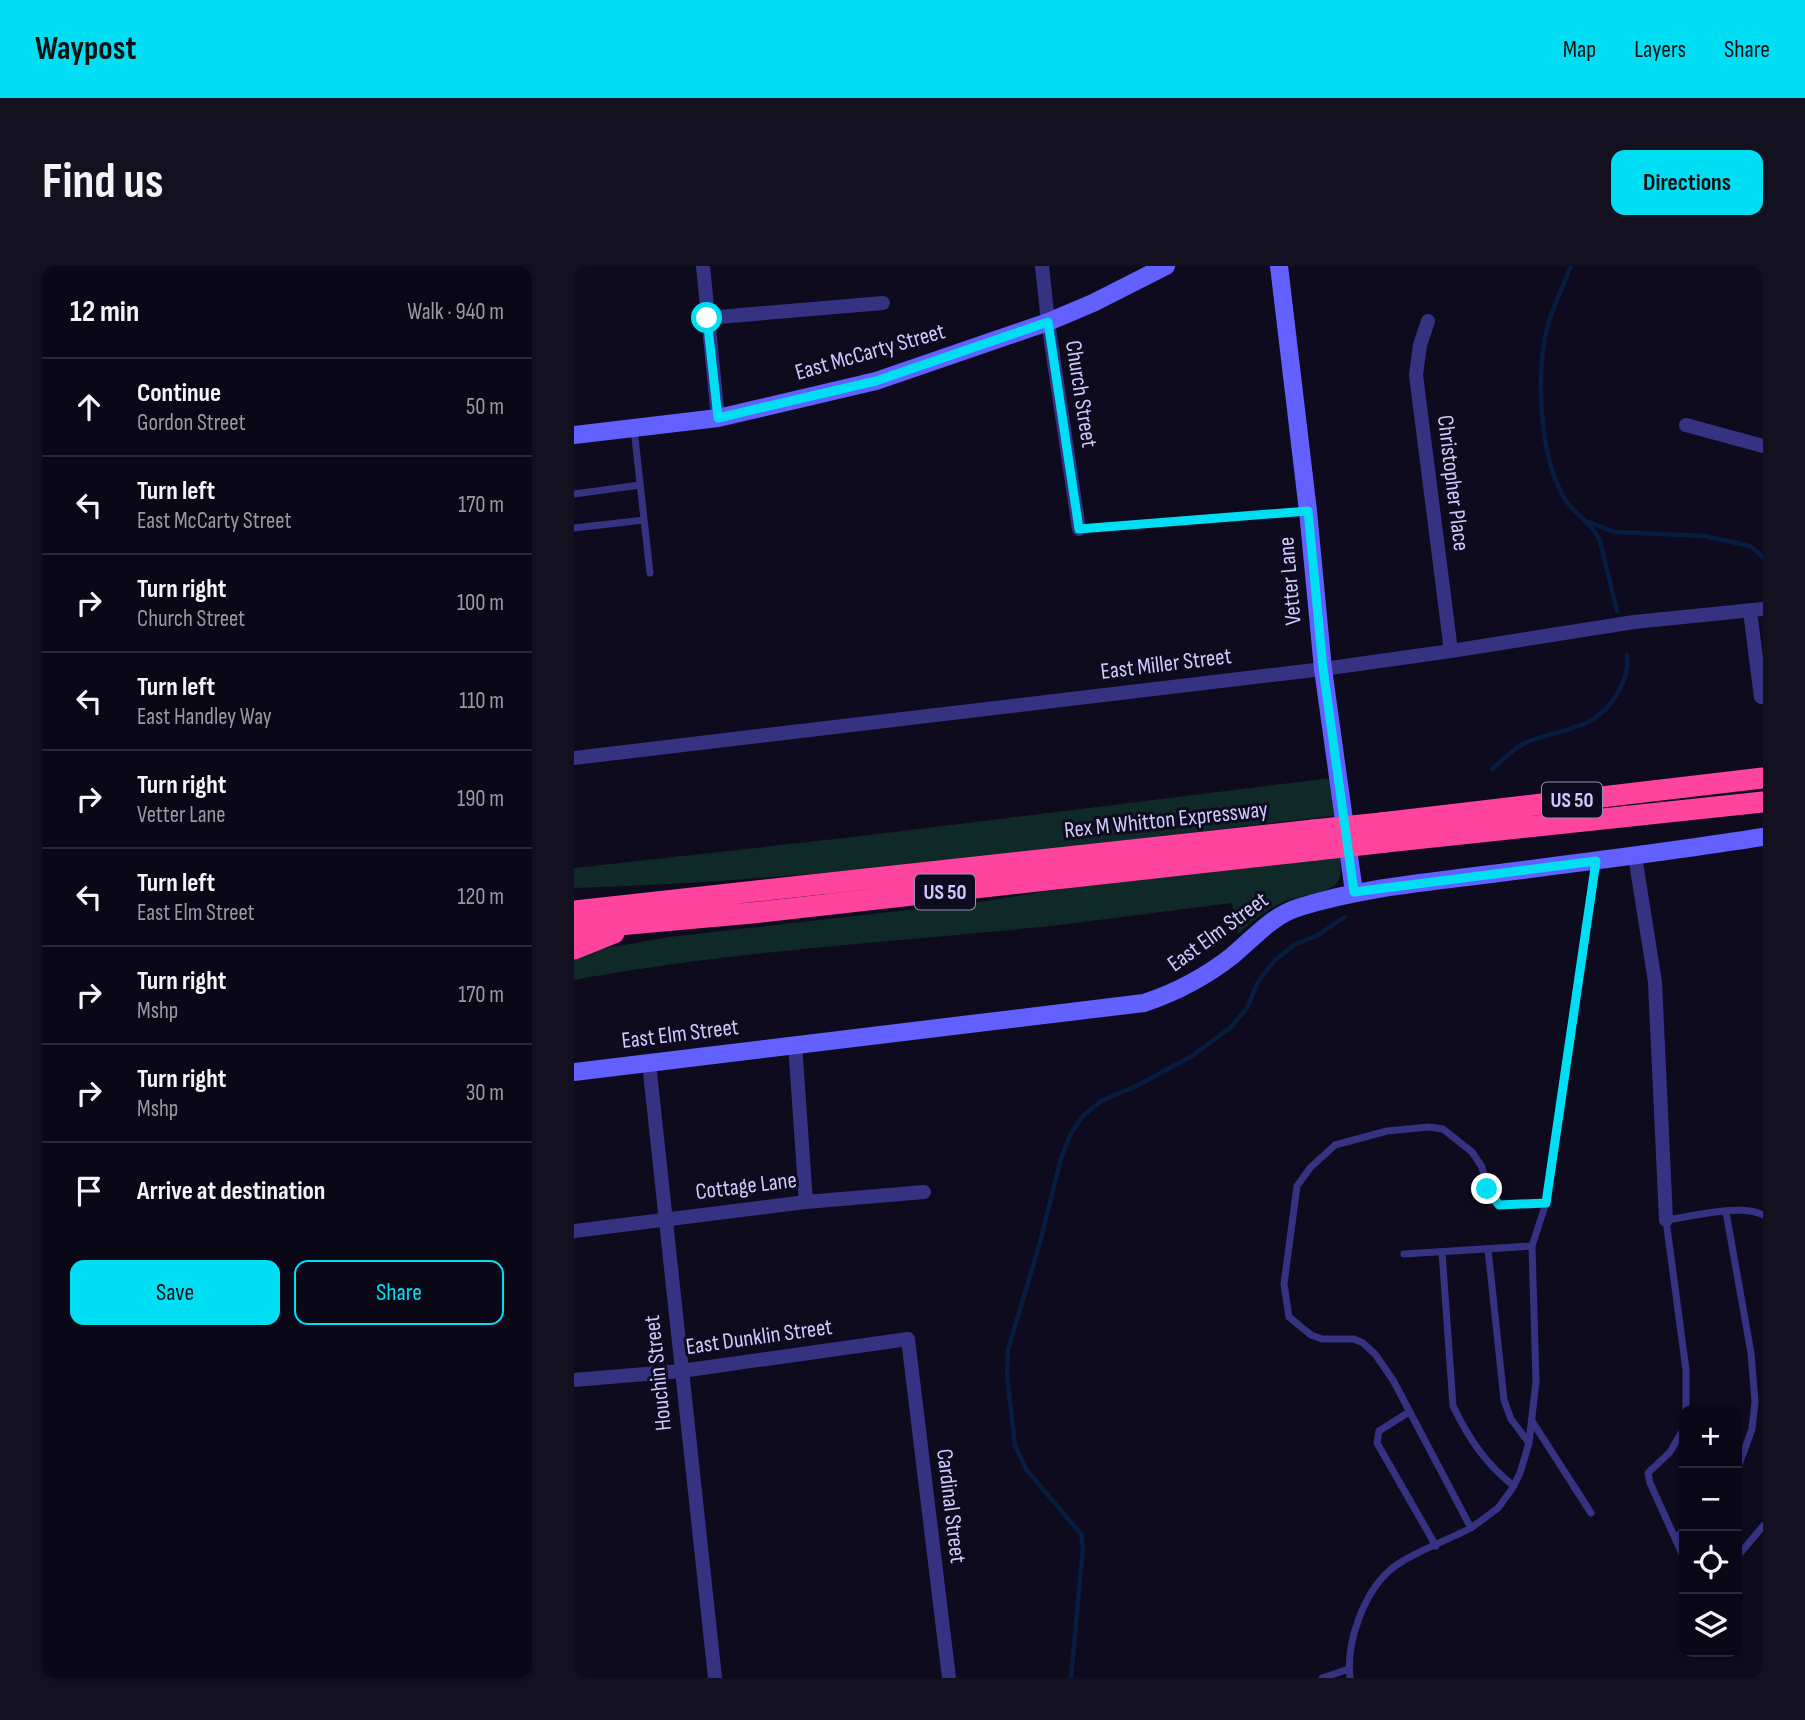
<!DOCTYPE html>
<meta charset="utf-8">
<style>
body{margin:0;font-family:"Sofia Sans Condensed",sans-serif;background:#131120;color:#f1f3f6}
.controls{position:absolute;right:21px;bottom:21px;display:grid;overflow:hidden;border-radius:14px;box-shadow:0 2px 5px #0004}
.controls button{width:63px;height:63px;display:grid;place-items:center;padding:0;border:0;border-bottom:2px solid #2a2936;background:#0a0817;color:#f1f3f6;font:35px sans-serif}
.stop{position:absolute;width:21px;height:21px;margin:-16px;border:5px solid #00def4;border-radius:50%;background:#fff}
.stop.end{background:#00def4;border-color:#fff;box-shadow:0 2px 7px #0008}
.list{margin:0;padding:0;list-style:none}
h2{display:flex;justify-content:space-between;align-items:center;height:91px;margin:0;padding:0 28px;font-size:30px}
h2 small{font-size:23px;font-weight:400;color:#999aa1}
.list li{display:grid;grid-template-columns:46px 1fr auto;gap:21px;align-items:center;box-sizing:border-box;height:98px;padding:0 28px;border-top:2px solid #2a2936}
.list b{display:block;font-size:26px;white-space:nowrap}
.list p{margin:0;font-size:23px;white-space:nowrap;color:#999aa1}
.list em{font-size:23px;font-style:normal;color:#999aa1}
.actions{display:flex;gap:14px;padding:21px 28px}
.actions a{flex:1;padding:16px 0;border:2px solid #00def4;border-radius:14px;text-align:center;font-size:24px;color:#00def4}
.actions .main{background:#00def4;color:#111}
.icon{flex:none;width:38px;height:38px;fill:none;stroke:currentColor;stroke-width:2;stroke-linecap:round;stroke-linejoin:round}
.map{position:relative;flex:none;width:1189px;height:1412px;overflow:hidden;border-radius:14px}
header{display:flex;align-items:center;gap:42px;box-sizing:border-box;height:98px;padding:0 35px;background:#00def4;color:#111}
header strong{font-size:33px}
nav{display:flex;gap:38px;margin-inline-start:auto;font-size:24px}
.intro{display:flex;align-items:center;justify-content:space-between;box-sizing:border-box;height:168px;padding:0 42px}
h1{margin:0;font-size:49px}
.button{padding:18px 32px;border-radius:14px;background:#00def4;color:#111;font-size:24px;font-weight:700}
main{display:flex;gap:42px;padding:0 42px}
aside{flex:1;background:#0a0817;border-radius:14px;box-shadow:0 2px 5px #0004}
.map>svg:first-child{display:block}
.green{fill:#0e2928}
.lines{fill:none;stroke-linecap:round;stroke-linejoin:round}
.stream{stroke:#081e41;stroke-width:4.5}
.lane{stroke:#353381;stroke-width:7}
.street{stroke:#353381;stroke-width:14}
.secondary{stroke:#6260ff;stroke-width:18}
.highway{stroke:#ff449f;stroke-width:21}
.highway-bridge{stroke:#ff449f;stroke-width:21}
.route{stroke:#00def4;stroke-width:9}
.labels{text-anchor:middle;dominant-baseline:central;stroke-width:6;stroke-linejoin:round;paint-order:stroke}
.shield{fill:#0e0b1f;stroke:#9590bc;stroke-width:2}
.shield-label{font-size:21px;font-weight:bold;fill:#cfc9ff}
.street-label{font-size:23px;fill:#cfc9ff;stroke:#0e0b1f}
</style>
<header>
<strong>Waypost</strong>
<nav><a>Map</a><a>Layers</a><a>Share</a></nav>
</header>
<div class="intro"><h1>Find us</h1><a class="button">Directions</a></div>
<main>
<aside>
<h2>12 min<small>Walk · 940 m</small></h2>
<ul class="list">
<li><svg class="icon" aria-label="ahead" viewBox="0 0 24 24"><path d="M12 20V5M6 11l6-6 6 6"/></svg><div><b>Continue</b><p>Gordon Street</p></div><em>50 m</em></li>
<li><svg class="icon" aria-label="left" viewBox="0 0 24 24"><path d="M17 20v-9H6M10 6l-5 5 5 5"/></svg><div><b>Turn left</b><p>East McCarty Street</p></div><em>170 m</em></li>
<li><svg class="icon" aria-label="right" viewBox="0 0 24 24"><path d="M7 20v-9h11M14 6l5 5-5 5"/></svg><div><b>Turn right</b><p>Church Street</p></div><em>100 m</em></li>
<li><svg class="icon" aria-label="left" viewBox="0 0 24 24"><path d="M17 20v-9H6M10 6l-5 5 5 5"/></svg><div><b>Turn left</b><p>East Handley Way</p></div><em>110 m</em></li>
<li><svg class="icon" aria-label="right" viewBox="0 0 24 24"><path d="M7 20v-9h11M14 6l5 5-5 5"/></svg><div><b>Turn right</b><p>Vetter Lane</p></div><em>190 m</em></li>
<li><svg class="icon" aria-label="left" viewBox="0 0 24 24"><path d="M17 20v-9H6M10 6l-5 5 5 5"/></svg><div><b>Turn left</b><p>East Elm Street</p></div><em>120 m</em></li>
<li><svg class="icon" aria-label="right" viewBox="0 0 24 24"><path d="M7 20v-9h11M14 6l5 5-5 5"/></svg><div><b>Turn right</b><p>Mshp</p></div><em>170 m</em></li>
<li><svg class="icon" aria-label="right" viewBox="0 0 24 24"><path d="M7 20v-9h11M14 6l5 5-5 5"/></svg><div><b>Turn right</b><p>Mshp</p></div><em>30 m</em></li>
<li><svg class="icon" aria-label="arrive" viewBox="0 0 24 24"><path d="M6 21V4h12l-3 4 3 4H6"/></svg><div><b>Arrive at destination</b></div></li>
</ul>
<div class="actions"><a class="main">Save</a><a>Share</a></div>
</aside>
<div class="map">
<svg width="1189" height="1412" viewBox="0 0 1189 1412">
<rect width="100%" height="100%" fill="#0e0b1f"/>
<!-- green -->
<path class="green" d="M757,512L760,550C508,578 254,615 0,622V602L279,571Z
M766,591C766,601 769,610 762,618C753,627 723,630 710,636C692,643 678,656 664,668L658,637C600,644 543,652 485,659C323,676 160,684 0,714V688L95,671L412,635L513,619Z"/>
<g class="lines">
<!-- stream -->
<path class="stream" d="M997,0C990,18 981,37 975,55C961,103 965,186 989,230C999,248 1018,256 1026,275L1043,345
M1015,256L1040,266L1131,270L1176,280L1189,291
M918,503C929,494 940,481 953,476C987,463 1021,464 1042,430C1050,416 1055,405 1053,389
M497,1412L509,1281L507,1268L452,1203L441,1179L433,1110L434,1084L466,976L487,892L497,867L510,849L527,835L562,820L618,790L656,762L673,742L684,716L700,695L720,679L744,669L771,651"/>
<!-- lane -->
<path class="lane" d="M60,163L76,307
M0,228L66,219
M0,262L70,254
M505,263L734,245
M1152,946L1177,1087L1181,1136L1178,1163L1163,1204
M914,983L930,1134L937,1153L955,1177
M868,986L879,1140C894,1171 912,1199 940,1220
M830,988L958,980
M1112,1144V1104L1092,954C1117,951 1168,937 1189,949
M835,1146L805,1165L803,1177L862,1280
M958,1155L1017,1247
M1110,1162L1096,1186L1074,1207L1076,1217L1110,1292
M897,1262L924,1242L938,1223L946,1207L955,1177L962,1115L958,980L972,937L1022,596
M1101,1272L1110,1264
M1163,1291L1189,1260
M748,1412L775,1403
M776,1412C772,1377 789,1328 816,1304C835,1288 874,1274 897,1262L819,1114L801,1088L789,1077L780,1073H748L737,1069L715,1051L710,1018L723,920L736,902L761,879L813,865L855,861L869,863L898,886L908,901L913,923L925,939L972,937"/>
<!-- street -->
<path class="street" d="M129,0L144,152
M468,0L474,56L505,263
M133,52L309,37
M854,55L846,79L842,109L877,385
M1112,159L1189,180
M1176,345L1187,431
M0,492L749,403L877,385L1060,356L1189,343
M1061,590L1081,716L1092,954
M221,778L232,936
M75,797L141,1412
M0,965L232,936L350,926
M0,1114L107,1105L334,1073L375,1412"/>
<!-- secondary -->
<path class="secondary" d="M705,0L734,245L749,403L780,626
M0,169L144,152L302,115L474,56L519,37L592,0
M0,806L570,737C603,726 630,712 658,690C681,671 697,650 726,641C786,622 848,617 909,609C1003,597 1096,586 1189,571"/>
<!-- highway -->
<path class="highway" d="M807,557L1189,512
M812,576L1189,536
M0,645L739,564
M0,663L178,647L742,584
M0,683L40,667"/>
<!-- highway-bridge -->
<path class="highway-bridge" d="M739,564L807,557
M742,584L812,576"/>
</g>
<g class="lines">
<!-- route -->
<path class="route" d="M133,52L144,152L302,115L474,56L505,263L734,245L749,402L780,626L1022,595L972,937L925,939L913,923"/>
</g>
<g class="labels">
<!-- shield labels -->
<g class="shield">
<rect x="968" y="516.5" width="60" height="35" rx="5"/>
<rect x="341" y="608.5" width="60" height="35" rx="5"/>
</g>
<g class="shield-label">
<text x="998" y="534">US 50</text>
<text x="371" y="626">US 50</text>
</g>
<!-- street labels -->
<g class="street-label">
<text transform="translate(296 86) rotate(-16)">East McCarty Street</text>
<text transform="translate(507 128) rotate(81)">Church Street</text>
<text transform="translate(879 217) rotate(83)">Christopher Place</text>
<text transform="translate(716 315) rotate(-95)">Vetter Lane</text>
<text transform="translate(592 398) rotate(-7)">East Miller Street</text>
<text transform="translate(592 554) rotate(-6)">Rex M Whitton Expressway</text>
<text transform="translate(644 666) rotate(-36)">East Elm Street</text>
<text transform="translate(106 768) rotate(-7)">East Elm Street</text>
<text transform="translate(172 920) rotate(-7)">Cottage Lane</text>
<text transform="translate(185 1071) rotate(-8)">East Dunklin Street</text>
<text transform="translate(84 1107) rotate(-96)">Houchin Street</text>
<text transform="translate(377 1240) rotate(83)">Cardinal Street</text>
</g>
</g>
</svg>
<div class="controls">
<button>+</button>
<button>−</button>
<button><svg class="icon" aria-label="locate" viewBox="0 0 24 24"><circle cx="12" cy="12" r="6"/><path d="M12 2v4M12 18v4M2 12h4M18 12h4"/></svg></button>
<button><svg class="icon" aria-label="layers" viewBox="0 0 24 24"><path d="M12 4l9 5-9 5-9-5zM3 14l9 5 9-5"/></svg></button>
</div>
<div class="stop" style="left:133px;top:52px"></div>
<div class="stop end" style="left:913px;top:923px"></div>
</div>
</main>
